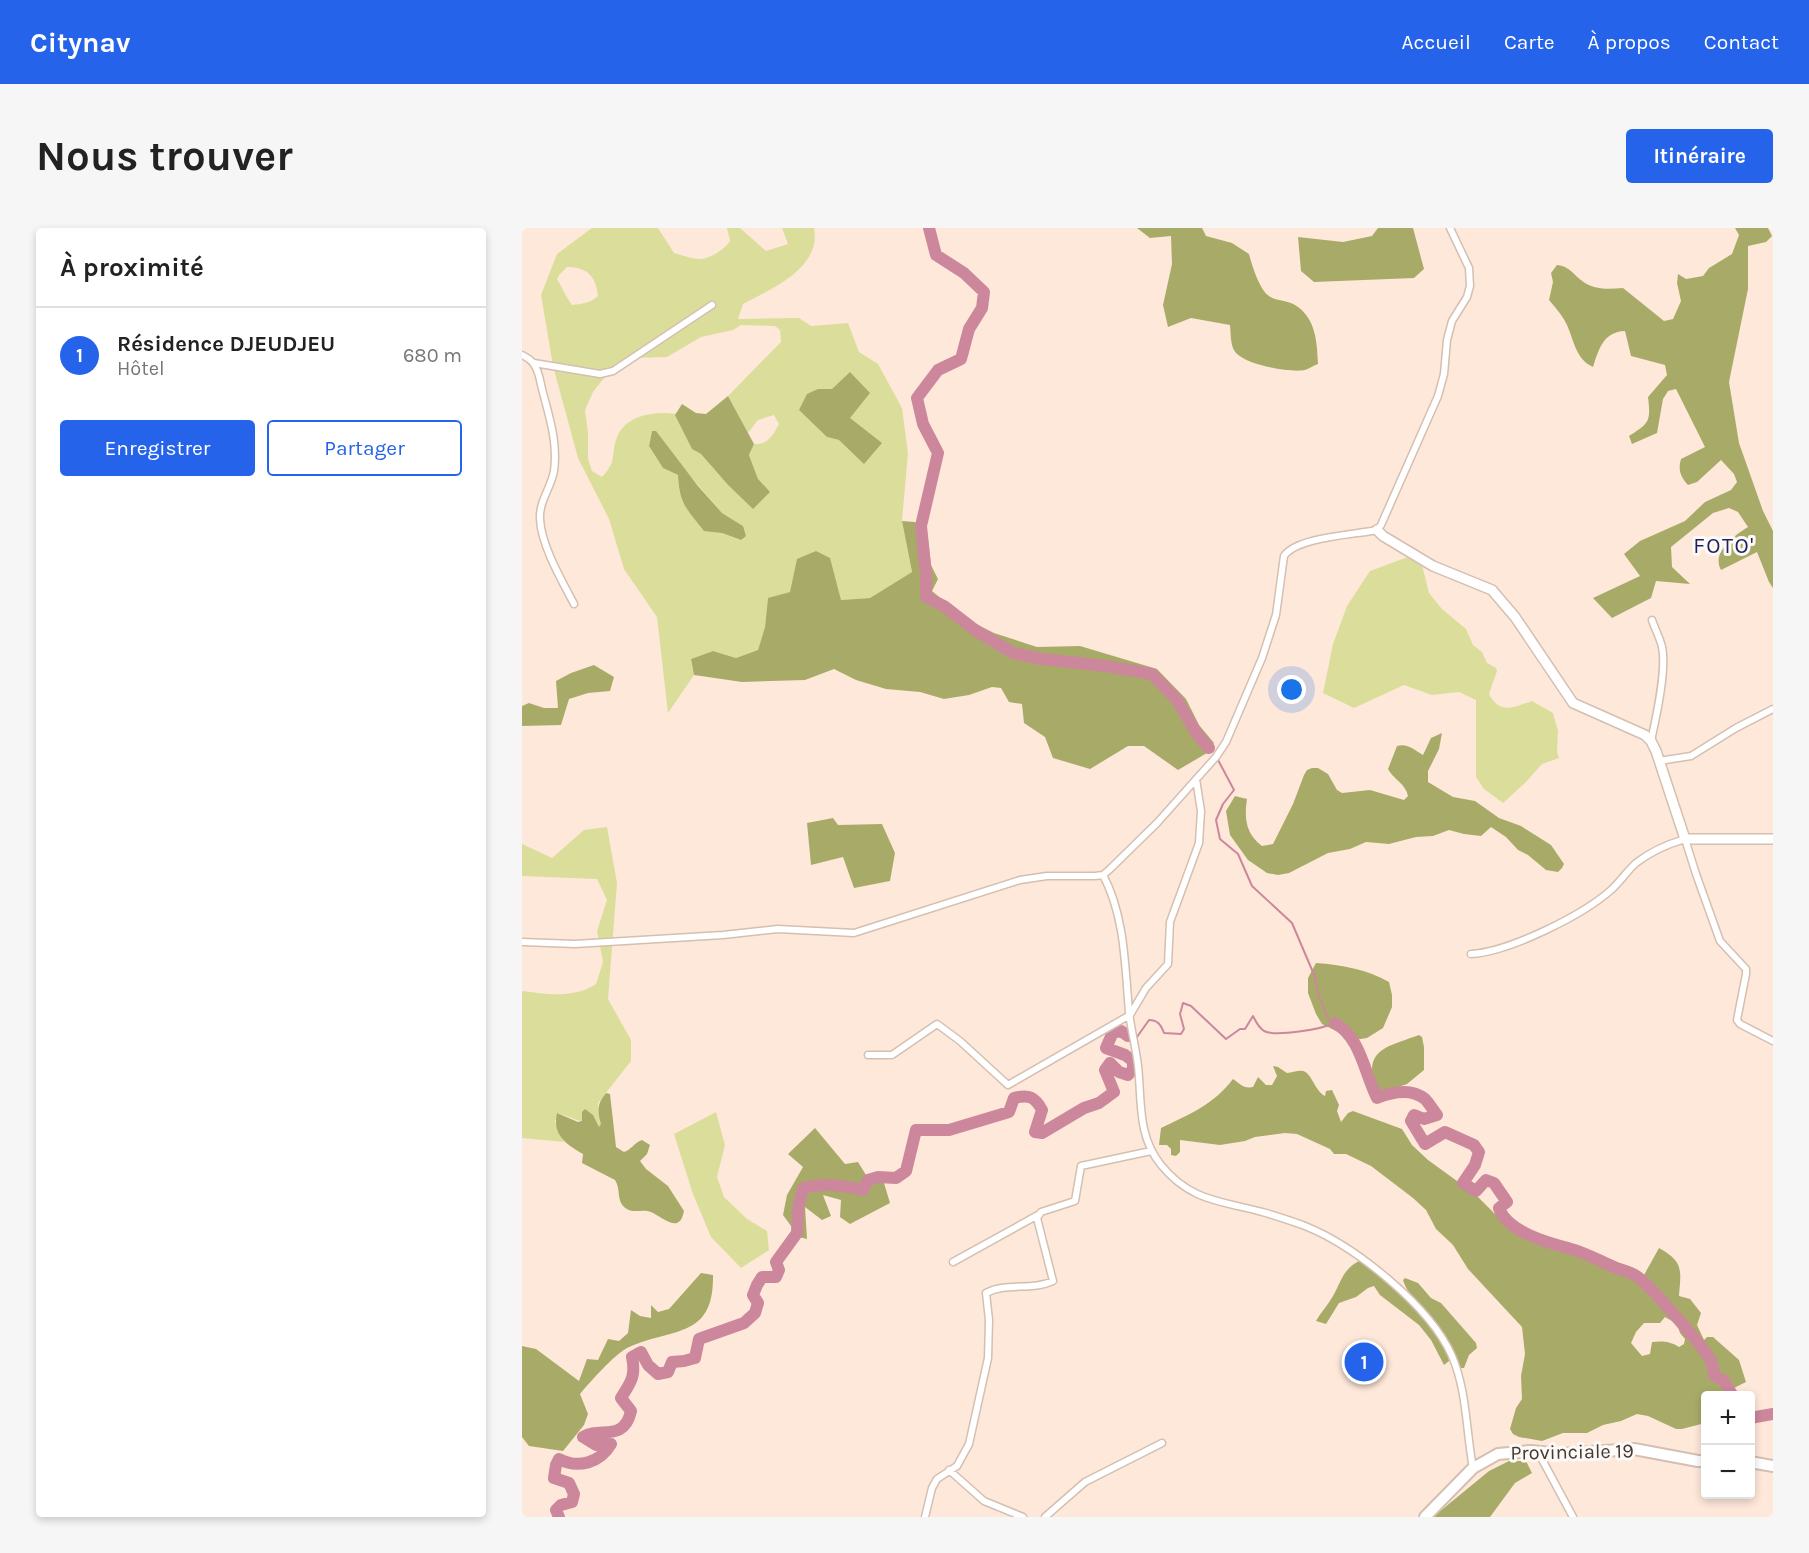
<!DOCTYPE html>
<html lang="fr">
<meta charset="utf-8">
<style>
body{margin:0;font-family:Karla,sans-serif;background:#f6f6f6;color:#222}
.controls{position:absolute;right:18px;bottom:18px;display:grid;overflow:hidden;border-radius:6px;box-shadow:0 3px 9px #0003}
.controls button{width:54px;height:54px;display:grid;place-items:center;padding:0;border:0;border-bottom:2px solid #e0e0e0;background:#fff;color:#222;font:30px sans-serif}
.you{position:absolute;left:770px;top:462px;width:21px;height:21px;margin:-15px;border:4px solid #fff;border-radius:50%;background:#1a73e8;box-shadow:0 0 0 9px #1a73e833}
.badge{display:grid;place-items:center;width:39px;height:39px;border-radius:50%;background:#2563eb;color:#fff;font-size:20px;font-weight:700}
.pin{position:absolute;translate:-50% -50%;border:3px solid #fff;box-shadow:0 2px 6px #0006}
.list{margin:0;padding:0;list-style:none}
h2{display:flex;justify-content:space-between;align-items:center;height:78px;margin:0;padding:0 24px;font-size:26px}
h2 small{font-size:20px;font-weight:400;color:#767676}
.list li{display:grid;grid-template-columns:39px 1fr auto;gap:18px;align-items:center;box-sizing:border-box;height:96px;padding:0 24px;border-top:2px solid #e0e0e0}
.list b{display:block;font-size:22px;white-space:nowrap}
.list p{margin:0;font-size:20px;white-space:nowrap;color:#767676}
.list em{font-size:20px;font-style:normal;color:#767676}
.actions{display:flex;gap:12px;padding:18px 24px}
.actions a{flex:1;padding:14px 0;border:2px solid #2563eb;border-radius:6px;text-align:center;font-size:21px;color:#2563eb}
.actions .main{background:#2563eb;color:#fff}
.map{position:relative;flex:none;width:1251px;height:1289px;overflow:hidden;border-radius:6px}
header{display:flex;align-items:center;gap:36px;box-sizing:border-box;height:84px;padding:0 30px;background:#2563eb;color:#fff}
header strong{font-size:28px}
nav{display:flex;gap:33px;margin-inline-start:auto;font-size:21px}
.intro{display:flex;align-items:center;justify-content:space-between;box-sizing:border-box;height:144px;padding:0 36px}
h1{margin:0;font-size:42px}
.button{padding:15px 27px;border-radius:6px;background:#2563eb;color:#fff;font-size:21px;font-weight:700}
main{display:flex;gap:36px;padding:0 36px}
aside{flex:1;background:#fff;border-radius:6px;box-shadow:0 3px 9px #0003}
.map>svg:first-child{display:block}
.green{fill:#dbde9a;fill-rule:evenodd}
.forest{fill:#a8ab68;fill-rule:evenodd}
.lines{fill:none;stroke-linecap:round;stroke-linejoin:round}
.stream{stroke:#cc879c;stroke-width:2}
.river{stroke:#cc879c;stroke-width:12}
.street-casing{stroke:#d4bfb1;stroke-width:9}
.secondary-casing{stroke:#d4bfb1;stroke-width:12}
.primary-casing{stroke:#d4bfb1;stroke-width:14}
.street{stroke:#fff;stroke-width:6}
.secondary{stroke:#fff;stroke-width:9}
.primary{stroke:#fff;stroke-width:10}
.labels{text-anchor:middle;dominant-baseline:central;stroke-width:6;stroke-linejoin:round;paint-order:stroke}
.street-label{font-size:20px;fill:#423a34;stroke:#fdf9f6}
.quarter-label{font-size:22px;letter-spacing:1.5px;fill:#1f225b;stroke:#fdf9f6}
</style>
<header>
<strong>Citynav</strong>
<nav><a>Accueil</a><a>Carte</a><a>À propos</a><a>Contact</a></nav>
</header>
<div class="intro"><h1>Nous trouver</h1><a class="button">Itinéraire</a></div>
<main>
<aside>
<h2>À proximité<small></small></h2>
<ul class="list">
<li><span class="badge">1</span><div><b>Résidence DJEUDJEU</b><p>Hôtel</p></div><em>680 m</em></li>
</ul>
<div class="actions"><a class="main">Enregistrer</a><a>Partager</a></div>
</aside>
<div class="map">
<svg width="1251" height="1289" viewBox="0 0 1251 1289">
<rect width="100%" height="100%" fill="#fee8da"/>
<!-- green -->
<path class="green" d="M70,0H136L152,25C160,27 170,31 178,31C188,31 203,21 208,13L205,0H218L244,23L266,16L260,0H292C300,40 249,61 221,76L216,91L277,90L289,98L326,95L337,124L356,136L380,180L386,225L380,293L390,344L348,370L319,372L268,364L246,371L243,399L236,422L214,430L191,423L169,431L172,447L146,485L135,389L102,341L87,291L56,230L31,138L19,67L35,26ZM45,39C65,39 74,48 76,68C69,75 59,76 50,77C45,71 40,59 35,51L38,46ZM219,97L253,98L258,102L259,114L206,168L226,205L236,192L252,187L257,196C251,207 246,217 232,216L227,227L236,251L231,280L206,257L179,226L170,221L154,186C133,183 104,187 95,209C88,228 96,232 80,249L70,243L66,231V205L63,182L71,164L86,145L110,130L145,129L179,109L211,102ZM296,161H310L328,190L317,212L305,209ZM130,203L200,285L221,298L218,312L200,305L182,302C166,282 156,275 156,247L141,240L127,218Z
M897,325L907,365L920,381L944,401L951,417L960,424L965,435L974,440L975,443L967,466C978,487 992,479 1010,473L1031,485L1036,503L1035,524L1037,530L1020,536L1004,554L981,575L962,561L954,549V472L937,464L910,467L882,457L832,480L801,465L811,416L825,378L848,343Z
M85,599L95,655L86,771L109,812V833L76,875V884L80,896L77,900L36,885L33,894L42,914L0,910V763C25,766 51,771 74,756L81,734L75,703L85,672L75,651L0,648V616L30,630L62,602Z
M194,884L203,917L195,949L202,969L225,991L245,1003L247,1022L219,1040L189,1009L171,966L152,906Z"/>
<!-- forest -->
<path class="forest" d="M615,0H680L684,8L710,15L727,26C730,37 737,61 747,68C754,73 766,72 773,77C794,90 795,114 796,136C792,137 787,141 783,142C768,145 725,137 714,125C708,118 709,106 708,97L669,90L646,99L641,77L650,36L649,8L628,10Z
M856,0H891L902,41L892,50L792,54L779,43L776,9L821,14L850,8Z
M1213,0H1246L1250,8L1244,14L1226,18V61L1207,154L1217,215L1241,283L1251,303V360L1247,354L1235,324L1199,342C1189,324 1213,307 1226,299L1216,284L1207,280L1191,285L1149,319L1150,339L1168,356L1134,353L1129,370L1090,390L1071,370L1118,348L1102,326L1118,313L1163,293L1183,274L1209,262L1215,254L1212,246L1199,232L1175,254L1166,257C1158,248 1156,242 1159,231L1183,219L1154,161L1146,163L1141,171L1135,205L1110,216L1107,208C1127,195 1129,194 1126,169L1145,147L1143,137L1109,128L1103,103C1081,104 1077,121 1071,139C1053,131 1052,111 1044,95C1040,87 1033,79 1027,72L1031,54L1029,45L1035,37C1048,38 1052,48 1063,55C1074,62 1088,61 1101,60L1142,93L1151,91L1159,73L1155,55L1156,46L1164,51L1181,48L1187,40L1210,26L1217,7Z
M328,144L348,165L328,190L360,215L342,236L317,212L305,209L277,182L285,166L296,161H310Z
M206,168L232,216L227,227L236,251L248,264L231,281L206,257L179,226L170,221L153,187L160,176L174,185L184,186Z
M130,203H134L176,258L200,285L221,298L224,308L219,312L200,305L182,303C165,281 157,276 156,247L141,240L127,218Z
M380,293L393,294L405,305L409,337L416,351L410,363L444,391L472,405L515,419L558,418L635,441L664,471L677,497L692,515L685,525L656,542L622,518H606L568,541L531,530L523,509L502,495L500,476L487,474L479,460L470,459L447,467L422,471L398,464L364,461L334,452L312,441L283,452L220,454L172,447L169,431L191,423L214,430L236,422L243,399L246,370L268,364L275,331L294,323L308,330L319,372L348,370L390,344Z
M72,437L92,449L88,463L66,465L47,471L39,497L0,498V478L7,475L22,480H36L34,453L49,445Z
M920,505L917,521L906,543V554L931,569L953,573L977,590L999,598L1029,617L1042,636L1040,640L1036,644L1024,642L1006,627L996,622L984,609L969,599L959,608L942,606L927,602L911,608L894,609L867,616L844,614L828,621L806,625L767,645L756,647L745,645L726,632L708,607L704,583L713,568L725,571C722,591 724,606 740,618L751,616L771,576L782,547L785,542L790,540H796L806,546L815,562L820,565L848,562L882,572L886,568C884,556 871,551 866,541L875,518C886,515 892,522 901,527L909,510Z
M311,590L316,597L360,596L373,625L368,653L332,660L321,629L289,637L285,595Z
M794,735C820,737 844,741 867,754L870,767V779L861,800L845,810L832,812L800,796L794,786L786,765V750Z
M897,807L900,809L902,819V842L885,856L860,865L854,862C840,821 865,819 897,807Z
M751,838L756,839L765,845C770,845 776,842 781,843C789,844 793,863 803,868L804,863L810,862L817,877L815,883L819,894L826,885L831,883L880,901L890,917L906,932L953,966L978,991L1007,1011L1060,1028L1112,1050L1122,1047L1137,1020C1162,1034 1159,1042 1157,1068L1168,1071L1179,1085L1175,1097L1182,1112L1185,1109H1191L1217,1132L1224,1154L1202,1165V1167L1184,1168L1183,1195L1160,1201H1154L1126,1188L1115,1186L1099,1193L1081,1197L1065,1205H1041L1020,1213L997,1209L991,1206L988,1201L994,1180L1000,1171L999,1148L1003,1126L1000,1099L946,1041L931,1017L914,1001L904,982L891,970L849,938L824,926H812L808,921L775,906L763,905L733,909L723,913L698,917L658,912V924L654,928L649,927V921L645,917H637L639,900C668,886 691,877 711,851C718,856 722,861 731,859L736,849L744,857H750L755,848ZM1143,1089L1155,1096L1158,1105L1163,1111L1162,1116L1157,1119C1148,1113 1140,1113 1130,1114L1128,1126L1120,1128L1109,1115L1114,1104L1122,1095H1138Z
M84,865L88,866L94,919L102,924C109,922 112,915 120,912L128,917L125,926L118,933L124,941L146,958L162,983C161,987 160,993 155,995C148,997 136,987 129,984C119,980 111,987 102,979C94,971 99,961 93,952L60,935L61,926C44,916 30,907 35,885L56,894L60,893V884L63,881L71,887L77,899L79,896C75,882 75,876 84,865Z
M293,900L323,936L336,934L344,947L359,945L368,975L328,996L318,989L319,972L301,967L309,988L300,992L283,979L285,1011L277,1009L261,987L265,967L281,939L266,926Z
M837,1033C862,1051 925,1102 927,1133L922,1137L909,1112L897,1097L858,1067L852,1058L846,1060L834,1069L817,1075L804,1096L794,1093C799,1084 806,1077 811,1068C819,1054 821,1041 837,1033Z
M179,1045L191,1047C192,1112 150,1099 105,1120C91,1128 69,1153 58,1166L66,1186L62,1197L41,1223L7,1218L0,1209V1118L14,1121L57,1153L65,1131L76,1132L86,1111L97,1113L106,1105L109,1082L118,1088L129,1090V1077L136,1084L147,1081Z
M883,1050L896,1055L909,1070L919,1075L954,1115L955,1120L947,1127L942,1140H938C932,1123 925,1108 913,1093C902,1079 886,1069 881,1052Z
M987,1233H1004L1010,1245L993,1255L968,1289H911L967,1243Z"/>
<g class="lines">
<!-- stream -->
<path class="stream" d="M695,530L712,562L701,576L694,592L698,611L716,626L730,658L770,695L793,749L796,765L806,791L813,795
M615,809L627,792C636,792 639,797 642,805L659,806L662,801L658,786L661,775L669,778L704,811L718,801H723L731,788C734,794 736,799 742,803C754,809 800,801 813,795"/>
<!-- river -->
<path class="river" d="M407,0L414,27L442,45L462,64L460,80L447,101L439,131L416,142L395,170L401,196L416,225L399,298L404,346V369L422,378L453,402L491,425L520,431L583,438L630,446L655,472L675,506L687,520
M813,795C839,810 842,844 855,870C870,864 889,860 903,871C907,875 911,882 915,887L902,891L892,887L889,893L903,916L923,904L952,917L957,924L953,937L941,955L954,963L964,952L972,955L985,974L977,980C985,1004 1027,1015 1049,1021C1064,1025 1078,1033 1092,1039C1099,1042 1107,1043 1113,1047C1126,1055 1182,1119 1189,1133C1191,1137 1191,1142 1192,1147L1202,1153L1211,1168
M1228,1190L1251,1186
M37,1289L34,1282L39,1277L50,1274L52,1266L47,1255L32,1250L34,1237L37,1231C56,1241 78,1235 89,1216L74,1217L61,1209C77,1198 102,1215 109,1183L99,1170C109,1154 114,1148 110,1129L119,1124L126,1137L136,1146L146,1144L150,1134L162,1133L173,1130L177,1111L222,1095L233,1085L236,1075L231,1067L235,1057L240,1049H254L257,1042L254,1034L275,1005L276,980L281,960C302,955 320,957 341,962L346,952L356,949L374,950L384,943L394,902H427L487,884L492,870C507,866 513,869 520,882L513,904L520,905L562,880L577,875L592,864L583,842L588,835L597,844L606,847L611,841V833L603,827L584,820L591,804L599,803L606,808"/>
<!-- street casing -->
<g class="street-casing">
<path id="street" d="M0,127C4,129 8,131 11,135C17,142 18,153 20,161C27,188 36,214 32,243C29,260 17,273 18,291C19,317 40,353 52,376
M12,135L78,146L91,143L190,77
M1129,513C1134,490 1145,441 1140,419C1138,410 1133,401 1130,392
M1137,533L1169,528L1214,500L1251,481
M581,647C603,688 603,739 607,784C609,802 614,820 616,838C620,874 615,907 639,937C670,975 702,973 744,985C757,989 770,993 783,998C833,1018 908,1078 930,1128C945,1163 944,1203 951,1240
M0,714L53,716L201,707L256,701L332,705L498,652L525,648H573L581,647L587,642L635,595L694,529L704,514L740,430L754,387L762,328C775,309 831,307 855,302L859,297L916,168L922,146L925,112L930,93L945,69L948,58L947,40L928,0
M949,726C987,724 1061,687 1089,662C1098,654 1105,643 1114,635C1128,624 1146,616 1163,611L1174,646L1198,713L1224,741V746L1215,792L1218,796L1251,813
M346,827H370L415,796L438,813L486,857L608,787L624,760L646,736L648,694L677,615L679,583L674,551
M431,1034L516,987
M1016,1224L1051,1289
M427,1242L462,1273L501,1289
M403,1289L410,1260L415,1251L435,1238L447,1216L466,1130L467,1092L464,1065C485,1054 510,1063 531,1053L515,990L519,984L553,973L559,938L629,923
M523,1289L563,1254L640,1215"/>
</g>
<!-- secondary casing -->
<g class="secondary-casing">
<path id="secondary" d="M855,302L861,308L911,338L970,362L993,389L1051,475L1123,507L1129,513L1134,523L1163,611H1251"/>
</g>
<!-- primary casing -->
<g class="primary-casing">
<path id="primary" d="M1228,1234L1251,1238
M903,1289L951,1240L976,1226L1009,1223L1038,1226L1112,1221L1176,1233H1184"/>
</g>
<!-- street -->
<use href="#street" class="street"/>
<!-- secondary -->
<use href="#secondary" class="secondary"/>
<!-- primary -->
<use href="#primary" class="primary"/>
</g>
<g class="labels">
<!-- street labels -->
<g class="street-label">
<text transform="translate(1050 1224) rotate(-1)">Provinciale 19</text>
</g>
<!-- quarter labels -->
<g class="quarter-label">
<text x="1202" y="318">FOTO'</text>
</g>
</g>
</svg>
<div class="controls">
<button>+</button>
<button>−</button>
</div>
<div class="you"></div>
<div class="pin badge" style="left:842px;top:1134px">1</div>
</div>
</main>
